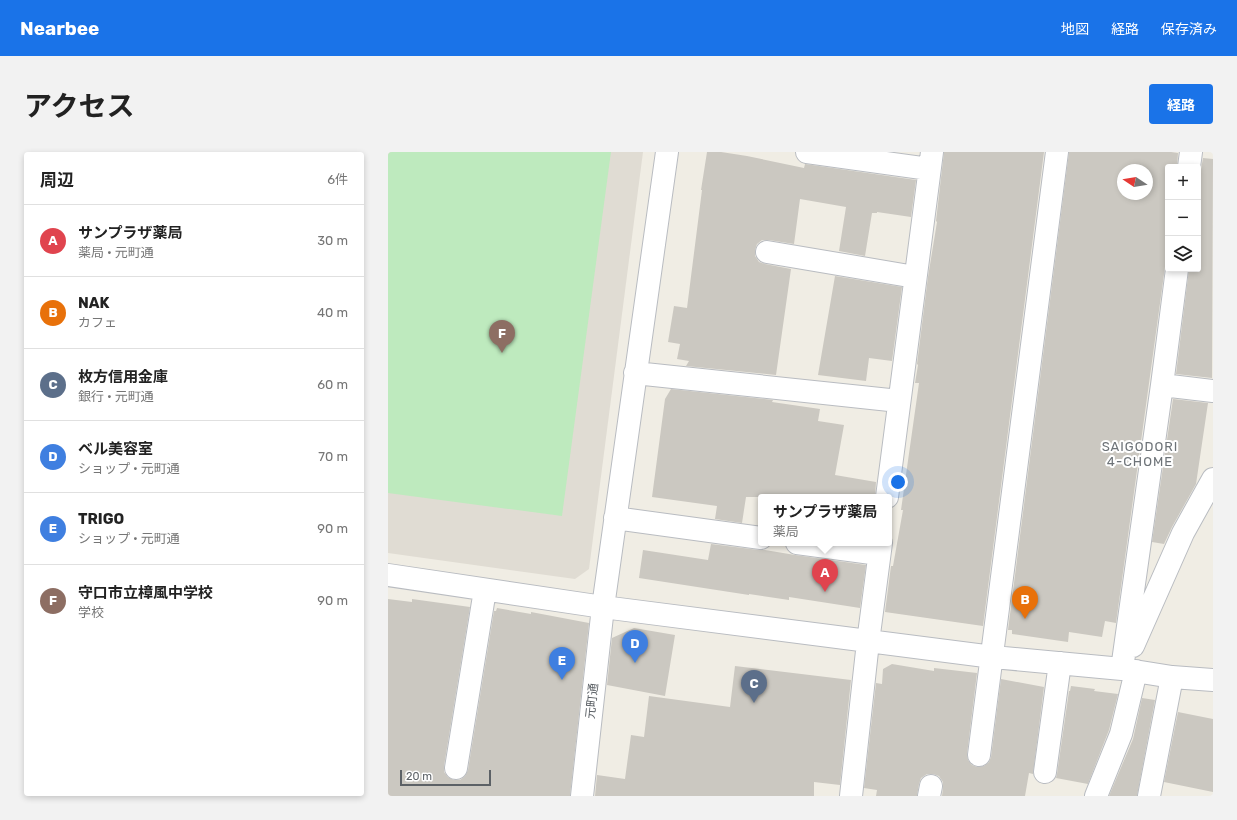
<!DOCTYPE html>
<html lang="ja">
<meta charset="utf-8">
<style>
body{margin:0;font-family:Rubik,"Noto Sans JP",sans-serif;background:#f2f2f2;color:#222}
.controls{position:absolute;right:12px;top:12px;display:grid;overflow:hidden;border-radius:4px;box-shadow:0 2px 6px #0003}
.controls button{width:36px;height:36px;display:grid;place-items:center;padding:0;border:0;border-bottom:1px solid #e0e0e0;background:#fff;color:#222;font:20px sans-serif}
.compass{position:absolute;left:729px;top:12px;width:36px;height:36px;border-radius:50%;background:#fff;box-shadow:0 2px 6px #0003;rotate:282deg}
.scale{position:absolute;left:12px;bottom:10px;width:91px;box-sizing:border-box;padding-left:4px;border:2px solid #5c6166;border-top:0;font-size:11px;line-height:14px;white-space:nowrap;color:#5c6166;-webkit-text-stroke:3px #fff;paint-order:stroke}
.you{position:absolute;left:510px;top:330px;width:14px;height:14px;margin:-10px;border:3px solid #fff;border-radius:50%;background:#1a73e8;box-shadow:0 0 0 6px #1a73e833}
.badge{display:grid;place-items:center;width:26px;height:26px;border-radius:50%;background:#1a73e8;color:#fff;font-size:13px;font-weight:700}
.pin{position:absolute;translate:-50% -33px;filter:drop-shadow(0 1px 2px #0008)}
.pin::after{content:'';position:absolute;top:21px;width:14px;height:12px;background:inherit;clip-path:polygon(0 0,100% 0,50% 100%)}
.popup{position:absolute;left:370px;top:342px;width:134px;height:52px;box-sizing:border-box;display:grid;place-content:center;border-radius:4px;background:#fff;filter:drop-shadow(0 1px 3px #0005);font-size:13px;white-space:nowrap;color:#767676}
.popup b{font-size:15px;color:#222}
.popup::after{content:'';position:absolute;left:50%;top:100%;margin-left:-8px;border:8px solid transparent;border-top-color:#fff}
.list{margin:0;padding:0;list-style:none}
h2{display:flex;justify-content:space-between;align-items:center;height:52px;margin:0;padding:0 16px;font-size:17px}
h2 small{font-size:13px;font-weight:400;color:#767676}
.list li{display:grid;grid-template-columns:26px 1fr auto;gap:12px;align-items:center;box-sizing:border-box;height:72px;padding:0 16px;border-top:1px solid #e0e0e0}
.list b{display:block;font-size:15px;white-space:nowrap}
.list p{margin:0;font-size:13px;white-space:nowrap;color:#767676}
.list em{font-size:13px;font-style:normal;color:#767676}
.icon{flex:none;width:22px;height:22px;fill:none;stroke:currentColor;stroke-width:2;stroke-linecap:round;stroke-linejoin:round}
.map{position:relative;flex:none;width:825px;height:644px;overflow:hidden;border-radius:4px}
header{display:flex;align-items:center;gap:24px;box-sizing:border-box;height:56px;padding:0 20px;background:#1a73e8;color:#fff}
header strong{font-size:19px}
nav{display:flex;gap:22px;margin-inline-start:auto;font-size:14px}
.intro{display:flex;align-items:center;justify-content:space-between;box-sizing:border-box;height:96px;padding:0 24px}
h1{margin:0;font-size:28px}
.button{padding:10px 18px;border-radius:4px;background:#1a73e8;color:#fff;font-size:14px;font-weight:700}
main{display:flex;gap:24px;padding:0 24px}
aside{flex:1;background:#fff;border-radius:4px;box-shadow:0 2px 6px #0003}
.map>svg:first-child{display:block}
.education{fill:#e0dcd3}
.green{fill:#beeabe}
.building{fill:#cbc8c1;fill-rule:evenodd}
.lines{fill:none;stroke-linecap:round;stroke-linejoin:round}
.minor-casing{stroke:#b9bcc1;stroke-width:24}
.minor{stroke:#fff;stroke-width:22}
.labels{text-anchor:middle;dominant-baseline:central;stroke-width:4;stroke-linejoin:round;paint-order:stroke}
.street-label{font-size:12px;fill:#5c6166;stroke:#fff}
.neighbourhood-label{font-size:13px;letter-spacing:1px;fill:#6d7378;stroke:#fff}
</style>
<header>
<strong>Nearbee</strong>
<nav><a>地図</a><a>経路</a><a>保存済み</a></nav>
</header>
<div class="intro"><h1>アクセス</h1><a class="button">経路</a></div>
<main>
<aside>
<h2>周辺<small>6件</small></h2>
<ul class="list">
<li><span class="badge" style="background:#e0444e">A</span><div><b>サンプラザ薬局</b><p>薬局 · 元町通</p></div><em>30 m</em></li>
<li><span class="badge" style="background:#e8710a">B</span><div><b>NAK</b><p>カフェ</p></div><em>40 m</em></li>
<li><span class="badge" style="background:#5c6f8a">C</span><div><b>枚方信用金庫</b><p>銀行 · 元町通</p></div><em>60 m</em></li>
<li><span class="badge" style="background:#3f7fe0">D</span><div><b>ベル美容室</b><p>ショップ · 元町通</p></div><em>70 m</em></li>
<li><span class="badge" style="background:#3f7fe0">E</span><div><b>TRIGO</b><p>ショップ · 元町通</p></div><em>90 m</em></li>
<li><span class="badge" style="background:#8d6e63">F</span><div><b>守口市立樟風中学校</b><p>学校</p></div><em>90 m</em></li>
</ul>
</aside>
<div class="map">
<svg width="825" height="644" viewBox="0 0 825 644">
<rect width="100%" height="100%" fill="#f0ede4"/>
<!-- education -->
<path class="education" d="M0,0H255L201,417L187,427L0,401Z"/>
<!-- green -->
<path class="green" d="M0,0H223L174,364L0,341Z"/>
<!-- building -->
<path class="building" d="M319,0H333L359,4L416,16L417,12L528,28L523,65L489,60V61H484L477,104L451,99L458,55L412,47L406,92L381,88H374L369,92L367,98V104L371,110L377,112L403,117L388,223L298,214L301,209L289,207L292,192L280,190L286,154L299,156L314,38H313Z
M556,0H656L595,474L497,460L503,414H505L515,358H513L531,231H527L530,213L529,212L540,125L549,70L548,69Z
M681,0H783L790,1L789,15H780V109L777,115L728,471L717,469L714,485L681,480L680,490L624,482V478H620ZM735,18H759V42H735Z
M815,6L825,7L824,226L788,222L801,117H810V23L813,17Z
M447,124L514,135L504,209L481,206L478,229L430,223Z
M283,237L385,248L384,250L432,257L430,269L456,273L447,323L488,330L487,345H358L354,371L327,367L329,354L264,345L277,247Z
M785,247L820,251L808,332L784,375L776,392L764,390Z
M323,392L371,398H377L407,403L478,413L472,456L401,445V448L361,442V443L251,426L255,398L320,408Z
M0,447L24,450V447L82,455L56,614V620L60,625L66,628H72L77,624L80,618L106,459H108L109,456L143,462V460L201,471L182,644H0Z
M246,476L287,483L277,544L219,533L224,486Z
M504,512L546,519V516L589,521L579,602L580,608L584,613L589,615L596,614L601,610L603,605L613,527L656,535L645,622L641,621L637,644H554L555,636V630L551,624L545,622H539L533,626L531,632L529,644H488L489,638L476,636L488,531L494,532L495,517Z
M347,514L463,528L452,633L426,630V644H207L209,623L237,627L243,583L256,585L261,544L342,555Z
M683,534L707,537L706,539L730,542L721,578L700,632L668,626L669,622L681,539H682Z
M754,546L767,548L749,644H721L745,587Z
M790,560L825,567V640L776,630Z"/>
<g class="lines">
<!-- minor casing -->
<g class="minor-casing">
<path id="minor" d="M419,0L541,17
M801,15L803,0
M379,100L527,125
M247,221L511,249
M774,233L825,239
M499,345L544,0
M227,366L373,386
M409,391L491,402
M0,423L215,455L605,505L734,517L784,525L825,528
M745,494L795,381L825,327
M734,517L774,233L789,117
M591,603L669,0
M68,616L97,438
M657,620L672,511
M194,644L215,455L279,0
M463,644L480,490L493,391
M541,644L543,634
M708,644L733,582L748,519
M761,644L784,525"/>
</g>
<!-- minor -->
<use href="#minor" class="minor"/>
</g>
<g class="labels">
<!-- street labels -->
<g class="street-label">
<text transform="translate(204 549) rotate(-84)">元町通</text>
</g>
<!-- neighbourhood labels -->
<g class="neighbourhood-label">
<text x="752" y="294">SAIGODORI<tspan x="752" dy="15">4-CHOME</tspan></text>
</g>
</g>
</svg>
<div class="controls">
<button>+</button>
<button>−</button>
<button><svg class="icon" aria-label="layers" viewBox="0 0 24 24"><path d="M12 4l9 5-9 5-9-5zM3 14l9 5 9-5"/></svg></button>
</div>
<svg class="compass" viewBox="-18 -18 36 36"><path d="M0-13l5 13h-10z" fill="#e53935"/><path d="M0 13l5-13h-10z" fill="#767676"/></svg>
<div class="scale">20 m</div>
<div class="you"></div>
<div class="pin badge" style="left:437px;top:440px;background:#e0444e">A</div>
<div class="popup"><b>サンプラザ薬局</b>薬局</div>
<div class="pin badge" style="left:637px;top:467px;background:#e8710a">B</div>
<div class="pin badge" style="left:366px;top:551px;background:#5c6f8a">C</div>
<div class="pin badge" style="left:247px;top:511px;background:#3f7fe0">D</div>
<div class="pin badge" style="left:174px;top:528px;background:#3f7fe0">E</div>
<div class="pin badge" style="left:114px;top:201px;background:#8d6e63">F</div>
</div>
</main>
